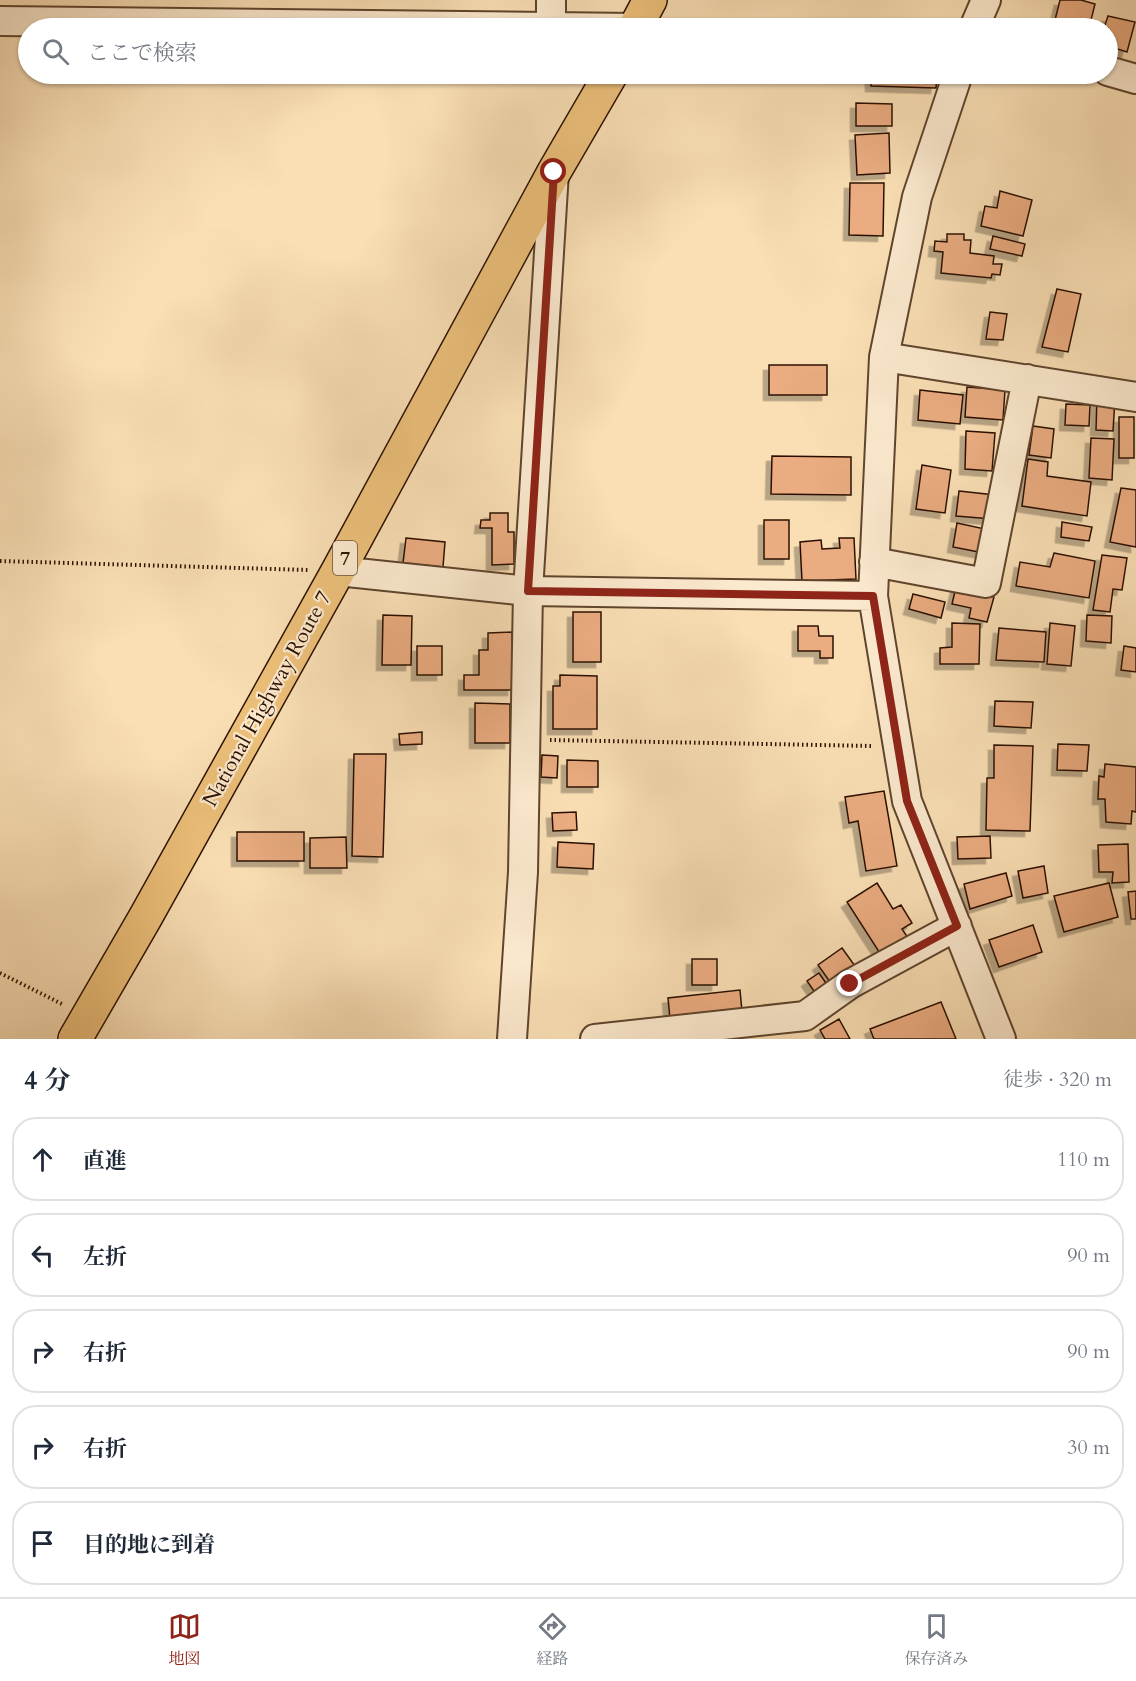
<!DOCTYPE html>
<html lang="ja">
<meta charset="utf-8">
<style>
body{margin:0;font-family:Cardo,"Noto Serif JP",serif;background:#f6f6f7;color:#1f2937}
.stop{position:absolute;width:18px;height:18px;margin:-14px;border:4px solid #8f2418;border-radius:50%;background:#fff}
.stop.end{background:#8f2418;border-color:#fff;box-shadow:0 2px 6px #0008}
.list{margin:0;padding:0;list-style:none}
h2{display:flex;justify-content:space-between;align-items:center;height:78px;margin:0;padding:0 24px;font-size:26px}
h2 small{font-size:20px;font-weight:400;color:#747a83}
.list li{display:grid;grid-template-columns:39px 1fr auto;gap:18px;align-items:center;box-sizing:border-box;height:84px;margin:0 12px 12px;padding:0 12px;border:2px solid #e0e1e3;border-radius:24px}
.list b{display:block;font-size:22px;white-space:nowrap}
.list em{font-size:20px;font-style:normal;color:#747a83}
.icon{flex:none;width:33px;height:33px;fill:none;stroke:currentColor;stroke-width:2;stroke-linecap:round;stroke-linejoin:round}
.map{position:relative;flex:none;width:1136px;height:1039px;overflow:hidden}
.search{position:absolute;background:#fff;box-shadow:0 2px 4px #0004;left:18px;right:18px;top:18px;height:66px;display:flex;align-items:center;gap:15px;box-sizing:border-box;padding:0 21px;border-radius:33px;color:#747a83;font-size:22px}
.sheet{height:558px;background:#fff}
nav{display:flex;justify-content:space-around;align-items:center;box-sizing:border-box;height:84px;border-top:2px solid #e0e1e3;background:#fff;font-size:16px;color:#747a83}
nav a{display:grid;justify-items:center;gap:3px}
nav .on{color:#8f2418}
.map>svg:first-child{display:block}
.building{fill:#ebac81;stroke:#2b1100;stroke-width:1.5;filter:url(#shadow)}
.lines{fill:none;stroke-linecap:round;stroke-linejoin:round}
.minor-casing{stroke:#5f442d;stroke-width:32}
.highway-casing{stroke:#2b1100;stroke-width:36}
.path{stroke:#2b1100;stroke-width:4;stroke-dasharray:1.5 3;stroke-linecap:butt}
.minor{stroke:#fceacf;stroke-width:28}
.highway{stroke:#edc07a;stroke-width:33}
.route{stroke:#8f2418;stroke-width:8}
.labels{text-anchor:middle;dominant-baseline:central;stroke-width:4.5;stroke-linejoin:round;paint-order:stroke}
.shield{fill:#fceacf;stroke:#6a523e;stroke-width:1.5}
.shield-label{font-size:20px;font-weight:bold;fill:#2b1100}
.street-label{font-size:21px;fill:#2b1100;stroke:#fceacf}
</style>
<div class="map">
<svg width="1136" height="1039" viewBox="0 0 1136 1039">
<defs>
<filter id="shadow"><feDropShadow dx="-5.5" dy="5.5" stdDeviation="0" flood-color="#0004"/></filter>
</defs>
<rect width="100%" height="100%" fill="#fadfb5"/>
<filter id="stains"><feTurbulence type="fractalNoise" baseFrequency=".00333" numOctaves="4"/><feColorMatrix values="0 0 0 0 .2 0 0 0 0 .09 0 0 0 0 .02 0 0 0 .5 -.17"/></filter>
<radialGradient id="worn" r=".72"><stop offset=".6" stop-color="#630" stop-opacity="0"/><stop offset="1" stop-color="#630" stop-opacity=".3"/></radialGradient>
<!-- building -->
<path class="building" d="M1060,0H1081L1095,4L1089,28H1053Z
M1108,16L1135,22L1127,52L1108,46V28H1104Z
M871,74H937L936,88L871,86Z
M856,103L892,104V126H856Z
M889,133L890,173L857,175L855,135Z
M850,183H884L883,236L849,235Z
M1000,191L1032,200L1023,236L981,226L985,206L997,208Z
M947,234H964V240H971L970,253L994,256L993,264H1002L1000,275L992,274L991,278L941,273L943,252L934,251L935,241L947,242Z
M993,236L1025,244L1022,256L990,249Z
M1057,289L1081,294L1068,352L1042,347Z
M990,312L1007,314L1003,340L986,339Z
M769,365H827V395H769Z
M967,387L1005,390L1003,420L965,417Z
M920,390L963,395L960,424L918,420Z
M1097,396L1115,399L1113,431L1096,430Z
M1066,404L1090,405L1089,426L1065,425Z
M1119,417H1134V458H1119Z
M1033,426L1054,429L1051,458L1029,455Z
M966,431L995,433L992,471L965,469Z
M1091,438L1114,439L1112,480L1089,478Z
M772,456L851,457V495L771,494Z
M1028,459L1048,462L1047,476L1091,482L1087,516L1022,506Z
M922,465L951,470L945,513L916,509Z
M1121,488L1136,490V547L1110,542Z
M959,491L995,495L992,519L956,516Z
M490,513H508V532H514V564L492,565V528H480L481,520H490Z
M764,520H789V559H764Z
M1062,522L1092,527L1089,541L1061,537Z
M957,523L985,529L984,553L953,547Z
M406,538L445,542L443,567L403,563Z
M839,538H854L856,579L802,581L800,542L821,540L822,549L840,548Z
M1054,553L1095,561L1089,598L1016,586L1020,562L1050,567Z
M1102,555L1127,558L1122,590L1113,589L1110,612L1093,610Z
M956,587L994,597L987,622L969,618L971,608L952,604Z
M913,594L945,602L941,618L909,609Z
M573,612H601V662H573Z
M383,615L412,616L411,665H382Z
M1087,615L1112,616L1111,643L1086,641Z
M952,623L980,624L979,664H940V648L952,647Z
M1050,623L1075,626L1071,666L1047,664Z
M798,626H818L819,636H833V658H820V651H798Z
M999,628L1046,632L1044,662L996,660Z
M512,632L513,690H464V675H479V650H488V633Z
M417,646H442V675H417Z
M1124,646L1136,648V672L1121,670Z
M560,675L597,676V729H553V686H560Z
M995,701L1033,702L1031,728L994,726Z
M475,703L510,704V743H475Z
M422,732V744L400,745L399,734Z
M1058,744L1089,745L1087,771L1057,770Z
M994,745L1033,746L1030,831L986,830L987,778H994Z
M354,754H386L383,857L352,856Z
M542,755L558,756L557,778L541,777Z
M567,760L598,761V787H567Z
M1105,764L1136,767V812L1132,811L1131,824L1106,822L1105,799H1098L1099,776L1104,777Z
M884,791L897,866L866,871L858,821L849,823L845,797Z
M576,812L577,830L553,831L552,813Z
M237,832H304V861H237Z
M990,836L991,858L958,859L957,837Z
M346,837L347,868H310V838Z
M558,842L594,844L593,869L557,867Z
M1128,844L1129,882L1112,883L1113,872H1099L1098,845Z
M1044,866L1048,893L1023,898L1018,871Z
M1006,873L1012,896L970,909L964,884Z
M877,883L893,909L901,905L912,923L902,929L910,941L883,958L847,902Z
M1109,883L1118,917L1064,932L1054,896Z
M1136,891V919H1131L1128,892Z
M1033,925L1042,952L999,967L989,940Z
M842,948L860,973L835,989L818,965Z
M692,959H717V985H692Z
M819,973L830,989L818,997L807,981Z
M740,990L742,1011L670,1019L668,998Z
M941,1002L956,1039H874L870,1029Z
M839,1019L850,1039H825L820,1030Z"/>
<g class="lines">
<!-- minor casing -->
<g class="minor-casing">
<path id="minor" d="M0,21L635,28
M551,28V0
M974,28L986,0
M1108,71L1136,79
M958,74L917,197L884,357L873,596L907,801L1001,1039
M884,357L1136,397
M874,562L986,583L1027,379
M338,571L528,591L873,596
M512,1039L523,872L528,591L554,172
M595,1039L805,1016L850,984L957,926"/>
</g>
<!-- highway casing -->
<g class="highway-casing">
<path id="highway" d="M635,28L650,0
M75,1039L145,918L338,571L554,172L611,74"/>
</g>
<!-- path -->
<path class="path" d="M0,561L308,570
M550,740L873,746
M0,973L64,1005"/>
<!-- minor -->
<use href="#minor" class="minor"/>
<!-- highway -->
<use href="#highway" class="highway"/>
</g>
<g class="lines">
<!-- route -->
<path class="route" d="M554,172L528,591L873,596L907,801L957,926L850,984"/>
</g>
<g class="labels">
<!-- shield labels -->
<rect class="shield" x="333" y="541" width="24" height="34" rx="4.5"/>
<g class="shield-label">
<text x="345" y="558">7</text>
</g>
<!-- street labels -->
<g class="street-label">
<text transform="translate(267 699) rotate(-61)">National Highway Route 7</text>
</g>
</g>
<rect width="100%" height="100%" filter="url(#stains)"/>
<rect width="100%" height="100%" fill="url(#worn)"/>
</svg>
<div class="stop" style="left:554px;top:172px"></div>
<div class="stop end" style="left:850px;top:984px"></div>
<div class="search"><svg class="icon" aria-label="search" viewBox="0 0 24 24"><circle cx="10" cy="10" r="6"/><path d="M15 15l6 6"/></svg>ここで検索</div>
</div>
<section class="sheet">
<h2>4 分<small>徒歩 · 320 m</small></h2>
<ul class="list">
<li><svg class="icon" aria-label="ahead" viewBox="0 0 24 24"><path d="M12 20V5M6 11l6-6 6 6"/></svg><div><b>直進</b></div><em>110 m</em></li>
<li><svg class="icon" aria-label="left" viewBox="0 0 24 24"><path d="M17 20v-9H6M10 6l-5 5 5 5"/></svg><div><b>左折</b></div><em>90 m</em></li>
<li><svg class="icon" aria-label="right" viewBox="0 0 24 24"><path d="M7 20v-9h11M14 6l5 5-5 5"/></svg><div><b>右折</b></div><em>90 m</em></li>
<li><svg class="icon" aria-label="right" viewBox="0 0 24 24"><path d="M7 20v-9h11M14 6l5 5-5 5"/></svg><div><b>右折</b></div><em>30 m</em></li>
<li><svg class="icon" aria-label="arrive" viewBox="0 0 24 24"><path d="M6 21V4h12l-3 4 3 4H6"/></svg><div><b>目的地に到着</b></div></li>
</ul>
</section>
<nav>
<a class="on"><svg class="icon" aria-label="map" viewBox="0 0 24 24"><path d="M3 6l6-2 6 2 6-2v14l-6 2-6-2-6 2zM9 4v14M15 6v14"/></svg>地図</a>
<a><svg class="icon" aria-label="directions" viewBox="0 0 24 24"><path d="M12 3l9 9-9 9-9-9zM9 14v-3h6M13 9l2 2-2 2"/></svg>経路</a>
<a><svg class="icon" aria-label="saved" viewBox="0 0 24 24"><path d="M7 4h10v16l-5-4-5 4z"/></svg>保存済み</a>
</nav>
